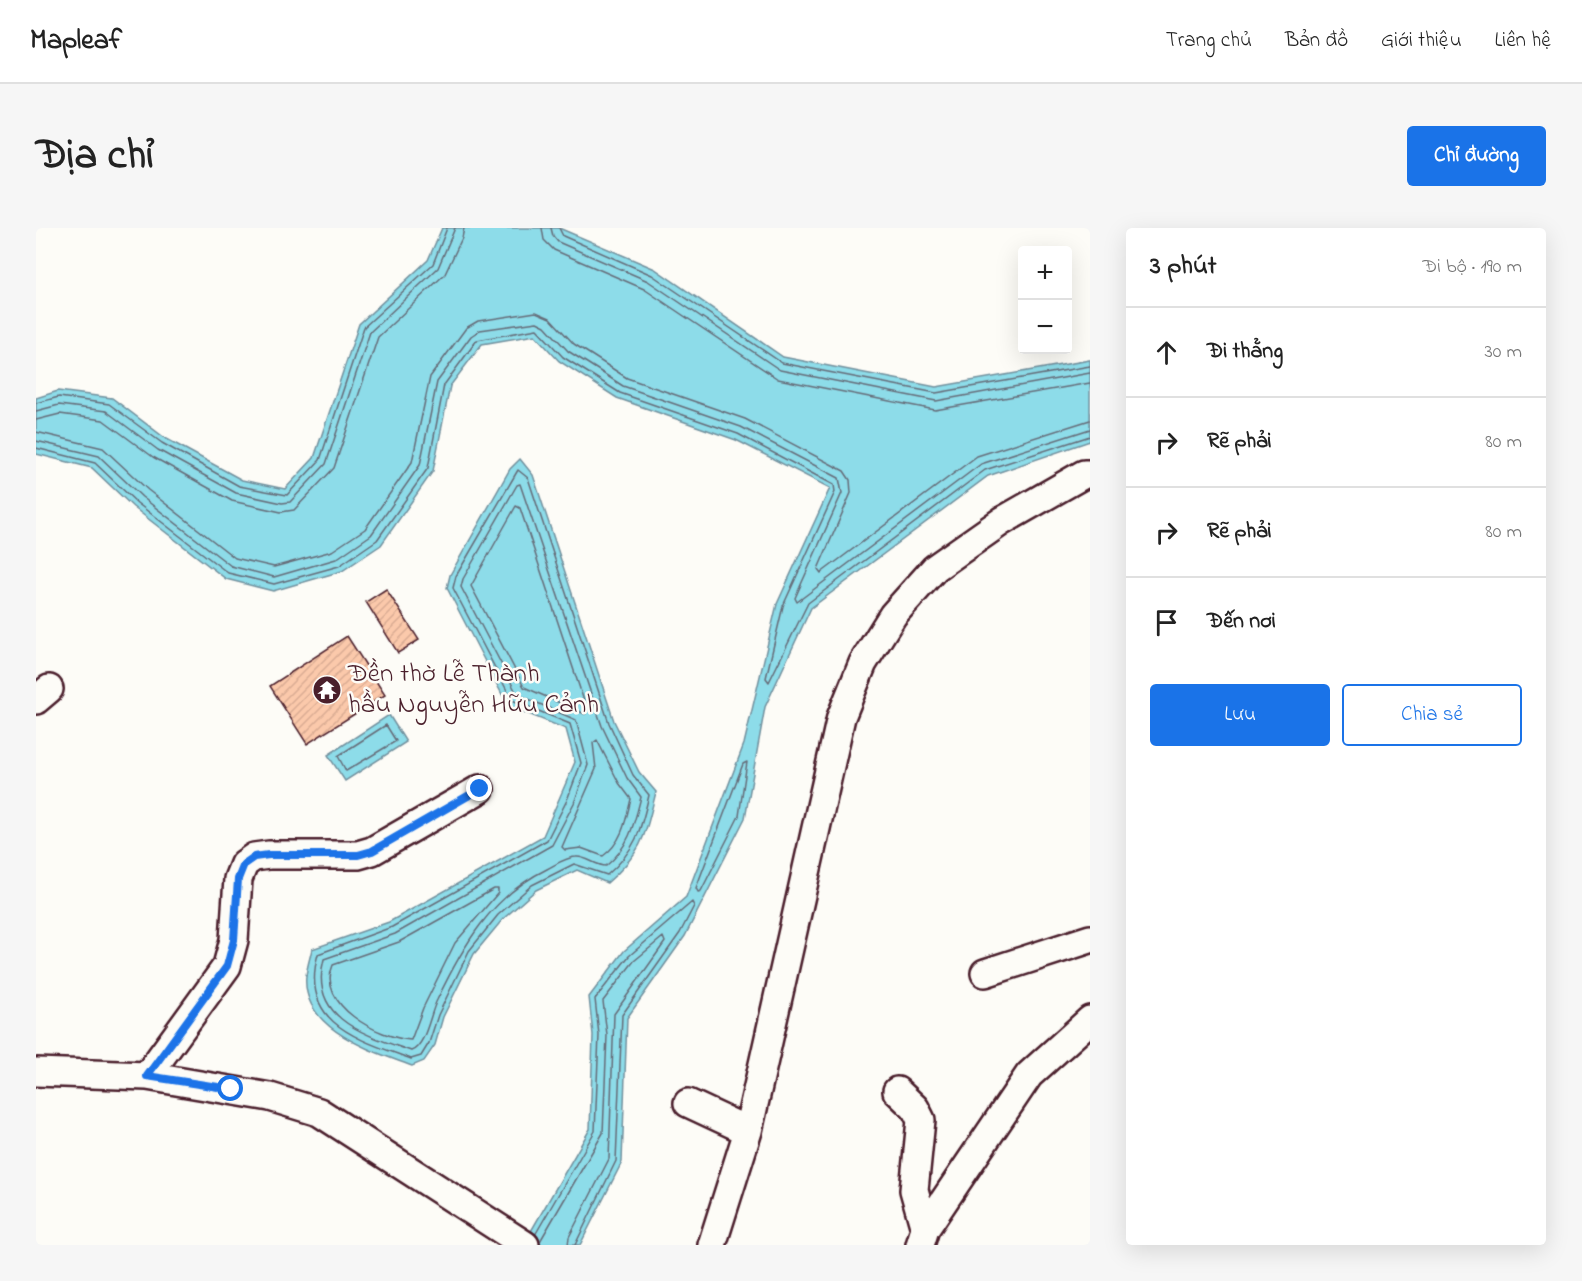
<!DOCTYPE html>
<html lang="vi">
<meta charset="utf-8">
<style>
body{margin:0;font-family:"Indie Flower",sans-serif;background:#f6f6f6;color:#222}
.controls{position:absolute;right:18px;top:18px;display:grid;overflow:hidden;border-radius:6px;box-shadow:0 6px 24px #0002}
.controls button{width:54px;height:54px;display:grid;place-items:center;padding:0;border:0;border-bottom:2px solid #e0e0e0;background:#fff;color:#222;font:30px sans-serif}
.stop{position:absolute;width:18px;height:18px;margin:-14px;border:4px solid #1a73e8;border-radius:50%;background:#fff}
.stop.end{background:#1a73e8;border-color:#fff;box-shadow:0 2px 6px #0008}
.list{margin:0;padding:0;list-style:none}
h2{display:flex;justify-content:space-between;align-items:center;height:78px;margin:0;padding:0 24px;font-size:26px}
h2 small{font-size:20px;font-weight:400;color:#767676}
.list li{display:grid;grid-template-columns:39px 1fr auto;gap:18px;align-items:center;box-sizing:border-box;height:90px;padding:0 24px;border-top:2px solid #e0e0e0}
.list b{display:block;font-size:22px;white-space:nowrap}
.list em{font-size:20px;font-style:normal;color:#767676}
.actions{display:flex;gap:12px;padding:18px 24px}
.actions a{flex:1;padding:14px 0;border:2px solid #1a73e8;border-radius:6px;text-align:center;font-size:21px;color:#1a73e8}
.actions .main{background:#1a73e8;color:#fff}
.icon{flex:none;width:33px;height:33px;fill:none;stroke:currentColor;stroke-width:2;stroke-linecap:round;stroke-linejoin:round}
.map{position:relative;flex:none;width:1054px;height:1017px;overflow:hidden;border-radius:6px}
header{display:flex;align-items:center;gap:36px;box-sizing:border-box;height:84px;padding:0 30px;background:#fff;border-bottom:2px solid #e0e0e0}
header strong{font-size:28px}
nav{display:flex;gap:33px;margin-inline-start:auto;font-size:21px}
.intro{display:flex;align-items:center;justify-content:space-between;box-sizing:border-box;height:144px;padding:0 36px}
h1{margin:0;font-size:42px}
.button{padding:15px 27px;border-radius:6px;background:#1a73e8;color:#fff;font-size:21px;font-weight:700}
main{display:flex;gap:36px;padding:0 36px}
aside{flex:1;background:#fff;border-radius:6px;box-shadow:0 6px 24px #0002}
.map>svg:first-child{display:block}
.water{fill:#8ddce9;stroke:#72909d;stroke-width:1.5}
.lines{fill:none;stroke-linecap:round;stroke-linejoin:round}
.shore{stroke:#656b77;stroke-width:1.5}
.building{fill:url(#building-hatch);stroke:#4a1f2b;stroke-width:1.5}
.minor-casing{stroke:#4a1f2b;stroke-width:32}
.minor{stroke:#fdfcf7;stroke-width:27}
.route{stroke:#1a73e8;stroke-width:8}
.labels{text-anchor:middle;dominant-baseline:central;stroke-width:5;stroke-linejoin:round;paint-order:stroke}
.poi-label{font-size:27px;fill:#4a1f2b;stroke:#fdfcf7;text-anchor:start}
</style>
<header>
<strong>Mapleaf</strong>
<nav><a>Trang chủ</a><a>Bản đồ</a><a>Giới thiệu</a><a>Liên hệ</a></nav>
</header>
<div class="intro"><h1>Địa chỉ</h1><a class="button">Chỉ đường</a></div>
<main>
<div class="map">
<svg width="1054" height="1017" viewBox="0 0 1054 1017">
<defs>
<pattern id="building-hatch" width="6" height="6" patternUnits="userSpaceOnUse" patternTransform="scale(1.5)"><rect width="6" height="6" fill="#fbc9ab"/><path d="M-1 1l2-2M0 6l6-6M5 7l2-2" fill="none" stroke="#d9ac93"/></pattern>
</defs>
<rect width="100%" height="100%" fill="#fdfcf7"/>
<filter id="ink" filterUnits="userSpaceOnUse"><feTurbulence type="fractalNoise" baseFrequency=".0167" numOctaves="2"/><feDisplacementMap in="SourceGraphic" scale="12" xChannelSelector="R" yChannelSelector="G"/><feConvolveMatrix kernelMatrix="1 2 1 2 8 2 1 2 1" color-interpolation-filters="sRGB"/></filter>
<g filter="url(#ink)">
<!-- water -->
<path class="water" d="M406,0H523L619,41L747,129L900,159L1054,132V213L952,248L775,380L729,479L709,590L649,708L591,790L586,934L544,1017H487L554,901L557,807L553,769L588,723L650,669L708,516L741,376L794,260L700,212L581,170L523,133L499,107L446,116L414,158L397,243L345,317L306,343L237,363L190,351L97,279L56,240L0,226V170L22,163L76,170L129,210L206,252L249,261L278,230L323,96L392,32Z
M484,231L497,247L578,493L603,544L620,564C609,608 607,624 571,655L541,642L500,662L467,691L438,726L407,789L399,817L388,833L376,838C337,823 265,802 270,748C271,739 274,730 276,721L353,694L507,608L539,534L530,501L472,478L411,360L414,347L474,241Z
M353,487L370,514L309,553L292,527Z"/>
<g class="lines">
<!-- shore -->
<path class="shore" d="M506,0L508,12L518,22L608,61L742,151L899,182L1054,155
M515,0L517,8L522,14L612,53L744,142L900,173L1054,145
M523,0L527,8L616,47L746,135L900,165L1054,138
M0,175L23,169L73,176L126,215L203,258L251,267L284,232L328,99L397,36L411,0
M0,183L23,177L70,183L122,222L200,265L246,275L254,274L290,236L334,104L402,40L419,0
M0,192L24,186L67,192L117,229L196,273L245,284L258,282L298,240L342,109L409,46L426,10L428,0
M0,204L67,220L112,262L199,330L238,339L296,323L329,301L376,234L394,149L430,100L442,93L500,84L514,90L538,116L591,150L709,191L808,243L814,252L815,265L782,341L785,345L941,228L1054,192
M0,213L63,228L106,269L195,338L238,349L300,331L335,307L384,237L401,154L435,108L444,102L501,94L509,98L532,123L587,158L705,199L803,250L806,265L759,370L761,374L945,236L1054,201
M0,220L59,235L101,275L192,345L238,356L303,338L341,312L392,240L408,157L441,112L501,101L527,129L584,165L702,206L798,257L799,264L747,378L730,450L733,454L772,375L949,242L1054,208
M482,242L492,250L573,495L597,547L613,567C605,602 600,622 571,647L538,636L496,657L462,687L433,723L402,787L393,815L385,828L375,831C322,811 263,796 282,726L356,699L511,612L531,572L545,535L534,496L476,472L417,360L420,348Z
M484,256L566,498L591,550L605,569C598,597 593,619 570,638C560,638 550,628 540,629C530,629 519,637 511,641C454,669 427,718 401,772C394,785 390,818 375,823C330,807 272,791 288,731L359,706L516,617L538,575L552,537L540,492L481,466L425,359L427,351L481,257Z
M480,278L484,280L551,482L549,486L488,459L435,358Z
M350,497L360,513L310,543L302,528Z
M561,512L583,555L595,571C590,592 586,615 567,628L545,620L529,622L526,619L560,541L557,515Z
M711,534L703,588L665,663L662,664L660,660L707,536Z
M458,661H462V665L419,715L387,780L375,812C343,810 280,777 297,737L363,714Z
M499,1007L559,903L563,807L559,771L593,728L656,674L658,678L644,705L586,787L580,933L539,1017
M503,1015L567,905L571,807L567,773L598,733L627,709L629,714L578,786L573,931L533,1009L532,1017"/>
</g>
<!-- building -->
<path class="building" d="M350,361L383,412L362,425L330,374Z
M311,408L349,467L271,516L234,458Z"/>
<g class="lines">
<!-- minor casing -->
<g class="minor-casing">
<path id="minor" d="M0,472L13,461
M949,745L1054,711
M0,844L111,848L234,869L283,884L489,1017
M111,848L191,738L198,712L202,651L208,636L218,629L233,627H322L336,623L444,561
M861,863L879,880L885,892L878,962L889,1001
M652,875L712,903
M676,1017L712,903L805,489L827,435L857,387L899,340L966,293L1048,246H1054
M884,1017L889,1001L993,847L1054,792"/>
</g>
<!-- minor -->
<use href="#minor" class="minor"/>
</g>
</g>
<g class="lines" filter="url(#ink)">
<!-- route -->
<path class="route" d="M195,861L111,848L191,738L198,712L202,651L208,636L218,629L233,627H322L336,623L444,561"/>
</g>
<!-- icons -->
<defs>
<g id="temple-disc" transform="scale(1.5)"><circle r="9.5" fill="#4a1f2b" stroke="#fdfcf7"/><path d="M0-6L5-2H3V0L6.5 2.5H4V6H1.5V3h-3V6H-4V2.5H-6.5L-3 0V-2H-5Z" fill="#fff"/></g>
</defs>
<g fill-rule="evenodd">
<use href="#temple-disc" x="291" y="462"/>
</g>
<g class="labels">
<!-- poi labels -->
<g class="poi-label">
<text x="312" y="446">Đền thờ Lễ Thành<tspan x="312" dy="31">hầu Nguyễn Hữu Cảnh</tspan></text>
</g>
</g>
</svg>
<div class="controls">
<button>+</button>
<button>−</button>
</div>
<div class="stop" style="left:195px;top:861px"></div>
<div class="stop end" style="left:444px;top:561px"></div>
</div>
<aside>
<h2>3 phút<small>Đi bộ · 190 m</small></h2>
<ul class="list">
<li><svg class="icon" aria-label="ahead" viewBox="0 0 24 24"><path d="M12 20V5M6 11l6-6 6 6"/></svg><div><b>Đi thẳng</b></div><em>30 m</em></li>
<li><svg class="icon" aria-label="right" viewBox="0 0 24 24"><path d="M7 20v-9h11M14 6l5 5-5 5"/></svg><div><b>Rẽ phải</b></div><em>80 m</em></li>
<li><svg class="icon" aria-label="right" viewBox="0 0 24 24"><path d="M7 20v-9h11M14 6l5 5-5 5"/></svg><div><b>Rẽ phải</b></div><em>80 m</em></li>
<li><svg class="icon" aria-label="arrive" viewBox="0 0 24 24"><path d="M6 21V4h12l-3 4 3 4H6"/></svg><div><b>Đến nơi</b></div></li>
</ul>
<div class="actions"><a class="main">Lưu</a><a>Chia sẻ</a></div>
</aside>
</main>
